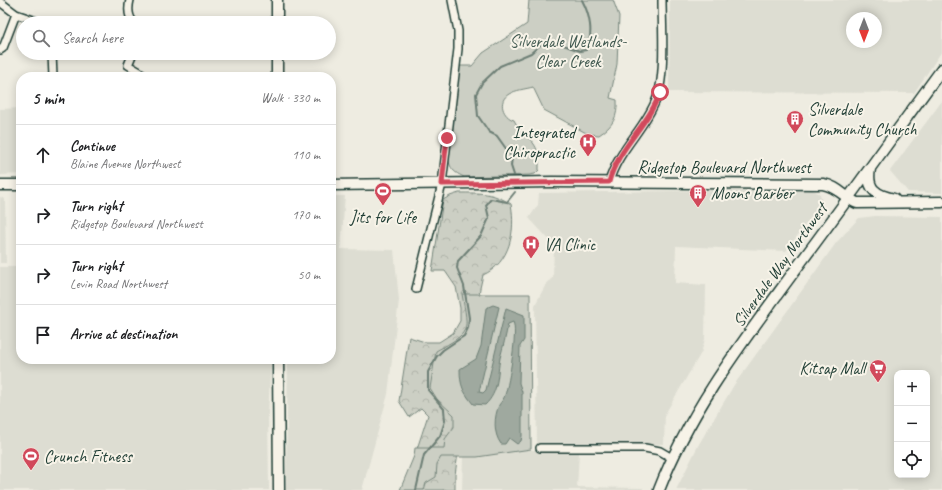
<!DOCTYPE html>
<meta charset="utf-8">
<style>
body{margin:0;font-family:Caveat,sans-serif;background:#f6f6f6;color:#202124}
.controls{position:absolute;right:12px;bottom:12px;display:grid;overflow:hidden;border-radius:8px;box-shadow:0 2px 10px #0003}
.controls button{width:36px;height:36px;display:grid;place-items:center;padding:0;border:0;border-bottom:1px solid #e0e0e0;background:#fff;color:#202124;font:20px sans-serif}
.compass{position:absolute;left:846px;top:12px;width:36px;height:36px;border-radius:50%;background:#fff;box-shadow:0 2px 10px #0003;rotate:180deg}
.stop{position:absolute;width:12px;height:12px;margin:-9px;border:3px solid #d1495b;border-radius:50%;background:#fff}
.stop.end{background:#d1495b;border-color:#fff;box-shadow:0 1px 4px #0008}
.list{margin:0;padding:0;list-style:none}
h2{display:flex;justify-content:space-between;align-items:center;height:52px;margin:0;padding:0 16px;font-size:17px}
h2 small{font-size:13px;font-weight:400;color:#757577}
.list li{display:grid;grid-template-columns:26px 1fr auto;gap:12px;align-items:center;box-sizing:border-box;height:60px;padding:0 16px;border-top:1px solid #e0e0e0}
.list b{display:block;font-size:15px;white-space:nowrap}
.list p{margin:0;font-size:13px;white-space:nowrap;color:#757577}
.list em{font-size:13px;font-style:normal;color:#757577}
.icon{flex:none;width:22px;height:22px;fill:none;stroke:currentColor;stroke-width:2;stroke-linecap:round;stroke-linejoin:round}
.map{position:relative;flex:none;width:942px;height:490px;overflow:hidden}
.search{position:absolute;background:#fff;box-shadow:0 2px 10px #0003;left:16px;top:16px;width:320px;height:44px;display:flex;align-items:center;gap:10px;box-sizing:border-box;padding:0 14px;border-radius:22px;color:#757577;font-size:15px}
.panel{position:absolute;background:#fff;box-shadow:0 2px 10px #0003;left:16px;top:72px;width:320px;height:292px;border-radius:16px}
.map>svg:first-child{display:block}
.built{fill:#ddddd2;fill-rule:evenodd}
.forest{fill:url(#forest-crowns);stroke:#76867c}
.park{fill:#cccfc4;stroke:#76867c}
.water{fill:#9fa99f;stroke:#6c7e74}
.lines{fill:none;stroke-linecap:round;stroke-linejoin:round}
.stream{stroke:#6c7e74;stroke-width:2}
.street-casing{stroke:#1f3d34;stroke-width:10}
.secondary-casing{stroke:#1f3d34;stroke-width:13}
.street{stroke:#f7f3e8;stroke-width:7}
.secondary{stroke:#f7f3e8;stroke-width:10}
.route{stroke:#d1495b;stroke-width:5}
.labels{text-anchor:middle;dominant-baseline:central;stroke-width:4;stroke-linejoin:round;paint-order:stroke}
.park-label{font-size:17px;fill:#425a51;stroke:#f7f3e8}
.poi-label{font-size:17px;fill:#1f3d34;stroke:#f7f3e8;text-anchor:start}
.street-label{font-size:17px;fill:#1f3d34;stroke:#f7f3e8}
</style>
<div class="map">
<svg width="942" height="490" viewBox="0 0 942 490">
<defs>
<pattern id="forest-crowns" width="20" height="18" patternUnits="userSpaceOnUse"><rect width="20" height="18" fill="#cccfc4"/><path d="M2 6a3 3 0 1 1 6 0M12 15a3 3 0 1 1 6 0" fill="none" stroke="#afb3a9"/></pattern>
</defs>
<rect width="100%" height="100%" fill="#eeece1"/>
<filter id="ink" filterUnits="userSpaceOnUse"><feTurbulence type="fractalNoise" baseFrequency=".025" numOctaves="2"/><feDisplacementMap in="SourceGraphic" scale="8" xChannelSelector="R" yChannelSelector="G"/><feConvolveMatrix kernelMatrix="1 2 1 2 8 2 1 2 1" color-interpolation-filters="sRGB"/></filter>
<g filter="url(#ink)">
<!-- built -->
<path class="built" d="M670,0H942V51L914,93L669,92ZM852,18H876V42H852Z
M942,101V193L908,192L890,171Z
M21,108V174L0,175V109Z
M811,189L820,194L822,202L786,251L676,246L675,283L706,285L705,339L701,353L665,414L664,444L537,445L535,305L546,284L553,277L554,245L529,218L538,205L539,193Z
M331,196H345L341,249L394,250L399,300L388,394L362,490H286L288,359H331Z
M0,197L5,199L6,263H0Z
M21,204V359H271L268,415L269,490H0V267H18Z
M875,216L942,217V490H676L699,444L734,385L836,243L859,218ZM897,373H927V475H897Z
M520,449L579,453L577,487L643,488L642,490H462L463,455Z"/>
<!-- forest -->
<path class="forest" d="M459,193C481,193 492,192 511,204C516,231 510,263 483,275L480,288L455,475V490H402C412,465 420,440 428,415L421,408L409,417L399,401L409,337L425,342H439L453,333L460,321V308L456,287L445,271H432L443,200L450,196Z"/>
<!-- park -->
<path class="park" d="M529,0H613L619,16L617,64L610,98L617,100C618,117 613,126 599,135L588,134L544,110L533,87C526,89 515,90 509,94C497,101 503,117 514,120C526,144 540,135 539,170L535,174L529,175L464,177C458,174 453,172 450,165C442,144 453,89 456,66H472L483,53L527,24Z
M462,294H530L531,449L477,457H441L437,464L436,477L426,483L424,490H400L414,456L415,448H444L445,439L454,427V415L437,399L430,388L436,351C471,332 469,332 462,294Z"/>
<!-- water -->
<path class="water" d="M493,305L499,307L479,392L483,393L486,390L506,308L524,315V340L520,346L519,383L522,392V436L521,441L517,444L509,438L505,444H501C493,433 494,417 499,405C501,402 504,399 505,395C509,383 518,330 513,322L508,324C506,336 503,347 500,358C497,375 499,392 485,405L473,404C463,391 460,386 460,369L476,359L481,346L486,308Z"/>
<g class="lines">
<!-- stream -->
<path class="stream" d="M514,175L511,166L512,157L497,136L489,132L478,116L476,94L482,83L500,66L531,53L540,45L558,43L580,51L586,50C594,34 590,15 582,0
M416,490L424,455L440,436L445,421L444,409L428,390V372L437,356L443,350L464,336L468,328L469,318L464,286L457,268L458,261L481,236L489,218L486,205L491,199L507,202L515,192"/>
<!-- street casing -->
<g class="street-casing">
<path id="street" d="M130,0C128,8 128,17 134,23
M0,2L16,14L42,23
M0,50L3,48L16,14
M52,53L53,77
M133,53L128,65L140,72L138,77
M609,182C618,150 644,130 656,100C666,78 662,26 662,0
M416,289L442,184L458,49V31L452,0
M540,448H645L660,451L672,458"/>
</g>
<!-- secondary casing -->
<g class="secondary-casing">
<path id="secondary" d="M277,0V23
M277,53V77
M870,169C866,189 876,195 894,199
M0,185H21
M331,185L552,182L823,184C837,186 845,198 857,203L942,202
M278,359L279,490
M659,490C692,405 748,335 801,262C849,198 895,133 942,69"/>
</g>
<!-- street -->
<use href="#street" class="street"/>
<!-- secondary -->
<use href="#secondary" class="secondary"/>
</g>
</g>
<g class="lines" filter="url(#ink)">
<!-- route -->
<path class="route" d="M447,138L442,184L609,182C618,147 649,125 660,92"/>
</g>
<!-- icons -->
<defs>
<g id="building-pin" transform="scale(0.9)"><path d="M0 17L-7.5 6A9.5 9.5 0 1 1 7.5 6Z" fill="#d1495b" stroke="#f7f3e8"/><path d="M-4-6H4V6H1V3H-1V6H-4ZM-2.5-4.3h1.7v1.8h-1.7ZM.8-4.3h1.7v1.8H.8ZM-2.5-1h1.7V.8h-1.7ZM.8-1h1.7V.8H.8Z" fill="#fff"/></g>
<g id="hospital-pin" transform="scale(0.9)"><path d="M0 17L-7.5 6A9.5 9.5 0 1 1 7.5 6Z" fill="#d1495b" stroke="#f7f3e8"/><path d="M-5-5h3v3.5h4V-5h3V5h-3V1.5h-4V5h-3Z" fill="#fff"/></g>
<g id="stadium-pin" transform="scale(0.9)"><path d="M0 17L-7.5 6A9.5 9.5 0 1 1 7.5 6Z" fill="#d1495b" stroke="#f7f3e8"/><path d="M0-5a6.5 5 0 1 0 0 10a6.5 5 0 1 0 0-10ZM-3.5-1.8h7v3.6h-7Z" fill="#fff"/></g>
<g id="supermarket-pin" transform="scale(0.9)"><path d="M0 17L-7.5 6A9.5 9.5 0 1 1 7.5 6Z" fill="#d1495b" stroke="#f7f3e8"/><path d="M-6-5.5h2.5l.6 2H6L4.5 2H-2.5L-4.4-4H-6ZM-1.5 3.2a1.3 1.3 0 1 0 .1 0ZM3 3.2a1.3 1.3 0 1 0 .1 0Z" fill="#fff"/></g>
</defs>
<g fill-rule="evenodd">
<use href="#building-pin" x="795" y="119"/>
<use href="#hospital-pin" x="588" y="142"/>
<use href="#stadium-pin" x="383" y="191"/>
<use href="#building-pin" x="698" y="193"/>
<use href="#hospital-pin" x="531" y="244"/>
<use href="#supermarket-pin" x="878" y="368"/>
<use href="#stadium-pin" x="31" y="456"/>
</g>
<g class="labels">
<!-- park labels -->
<g class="park-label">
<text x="568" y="41">Silverdale Wetlands-<tspan x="568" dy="20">Clear Creek</tspan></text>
</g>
<!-- poi labels -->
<g class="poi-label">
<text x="808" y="109">Silverdale<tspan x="808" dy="20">Community Church</tspan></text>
<text x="575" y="132" text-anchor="end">Integrated<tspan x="575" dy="20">Chiropractic</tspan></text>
<text x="711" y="193">Moons Barber</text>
<text x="383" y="217" text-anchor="middle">Jits for Life</text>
<text x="544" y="244">VA Clinic</text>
<text x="865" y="368" text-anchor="end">Kitsap Mall</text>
<text x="44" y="456">Crunch Fitness</text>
</g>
<!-- street labels -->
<g class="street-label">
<text x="724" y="167">Ridgetop Boulevard Northwest</text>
<text transform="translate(780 265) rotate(-54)">Silverdale Way Northwest</text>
</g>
</g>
</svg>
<div class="controls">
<button>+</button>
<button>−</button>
<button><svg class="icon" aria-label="locate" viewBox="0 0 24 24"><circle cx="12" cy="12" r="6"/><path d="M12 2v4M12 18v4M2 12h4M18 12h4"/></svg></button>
</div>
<svg class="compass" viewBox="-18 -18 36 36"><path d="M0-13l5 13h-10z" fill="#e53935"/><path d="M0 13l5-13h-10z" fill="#757577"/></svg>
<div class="stop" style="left:660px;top:92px"></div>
<div class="stop end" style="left:447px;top:138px"></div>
<div class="search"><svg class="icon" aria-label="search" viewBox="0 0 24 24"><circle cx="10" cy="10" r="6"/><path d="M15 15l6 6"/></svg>Search here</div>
<section class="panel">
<h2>5 min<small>Walk · 330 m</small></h2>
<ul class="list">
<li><svg class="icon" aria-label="ahead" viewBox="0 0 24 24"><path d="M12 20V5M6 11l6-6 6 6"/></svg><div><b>Continue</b><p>Blaine Avenue Northwest</p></div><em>110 m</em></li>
<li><svg class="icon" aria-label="right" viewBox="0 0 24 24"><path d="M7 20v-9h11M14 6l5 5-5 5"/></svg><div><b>Turn right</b><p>Ridgetop Boulevard Northwest</p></div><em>170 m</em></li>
<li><svg class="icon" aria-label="right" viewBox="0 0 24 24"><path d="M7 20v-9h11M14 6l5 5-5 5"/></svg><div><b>Turn right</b><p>Levin Road Northwest</p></div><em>50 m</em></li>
<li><svg class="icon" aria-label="arrive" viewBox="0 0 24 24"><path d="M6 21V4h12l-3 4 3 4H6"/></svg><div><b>Arrive at destination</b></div></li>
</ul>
</section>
</div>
